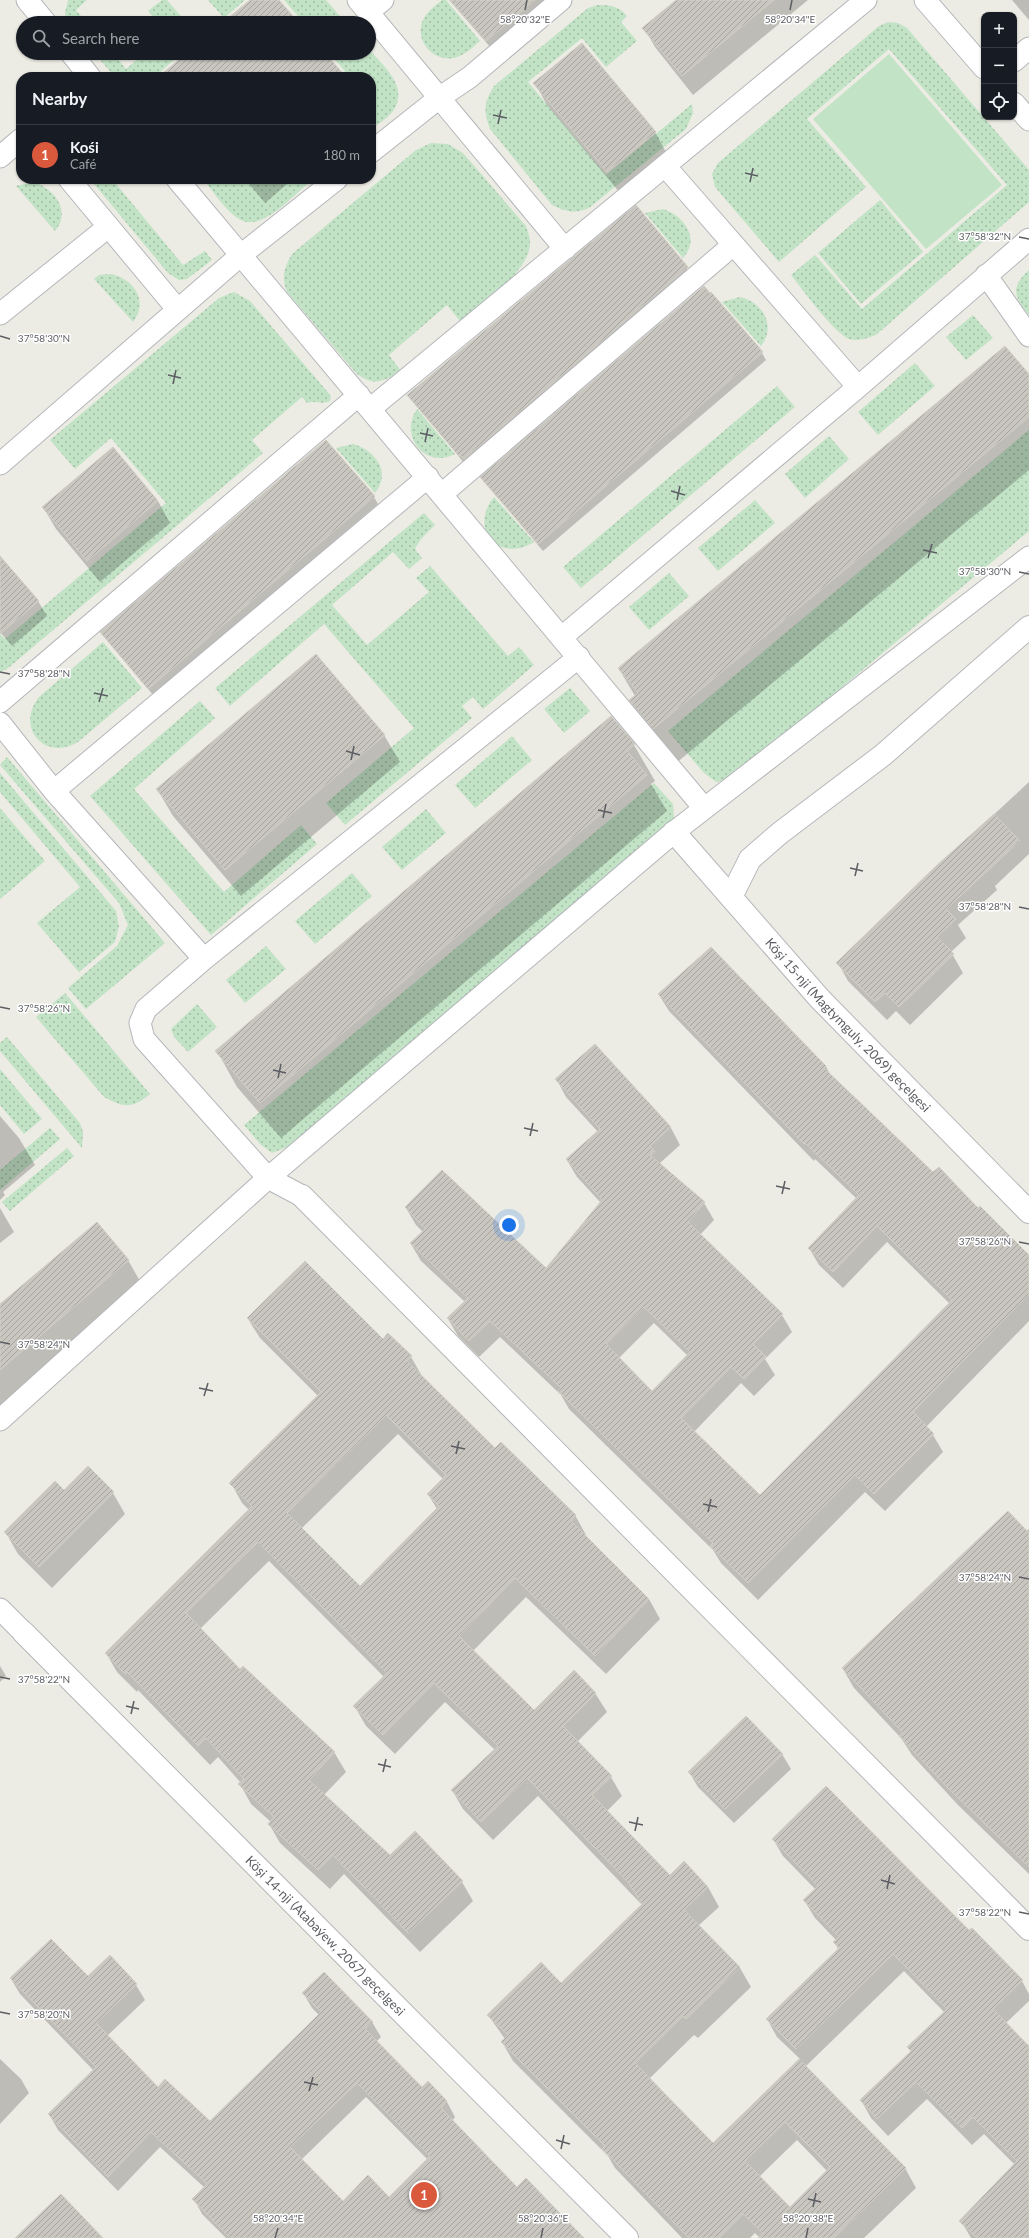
<!DOCTYPE html>
<meta charset="utf-8">
<style>
body{margin:0;font-family:Lato,sans-serif;background:#20242c;color:#f1f3f6}
.controls{position:absolute;right:12px;top:12px;display:grid;overflow:hidden;border-radius:8px;box-shadow:0 1px 3px #0004}
.controls button{width:36px;height:36px;display:grid;place-items:center;padding:0;border:0;border-bottom:1px solid #363941;background:#171b24;color:#f1f3f6;font:20px sans-serif}
.you{position:absolute;left:509px;top:1225px;width:14px;height:14px;margin:-10px;border:3px solid #fff;border-radius:50%;background:#1a73e8;box-shadow:0 0 0 6px #1a73e833}
.badge{display:grid;place-items:center;width:26px;height:26px;border-radius:50%;background:#da593d;color:#fff;font-size:13px;font-weight:700}
.pin{position:absolute;translate:-50% -50%;border:2px solid #fff;box-shadow:0 1px 4px #0006}
.list{margin:0;padding:0;list-style:none}
h2{display:flex;justify-content:space-between;align-items:center;height:52px;margin:0;padding:0 16px;font-size:17px}
h2 small{font-size:13px;font-weight:400;color:#9ea1a6}
.list li{display:grid;grid-template-columns:26px 1fr auto;gap:12px;align-items:center;box-sizing:border-box;height:60px;padding:0 16px;border-top:1px solid #363941}
.list b{display:block;font-size:15px;white-space:nowrap}
.list p{margin:0;font-size:13px;white-space:nowrap;color:#9ea1a6}
.list em{font-size:13px;font-style:normal;color:#9ea1a6}
.icon{flex:none;width:22px;height:22px;fill:none;stroke:currentColor;stroke-width:2;stroke-linecap:round;stroke-linejoin:round}
.map{position:relative;flex:none;width:1029px;height:2238px;overflow:hidden}
.search{position:absolute;background:#171b24;box-shadow:0 1px 3px #0004;left:16px;top:16px;width:360px;height:44px;display:flex;align-items:center;gap:10px;box-sizing:border-box;padding:0 14px;border-radius:22px;color:#9ea1a6;font-size:15px}
.panel{position:absolute;background:#171b24;box-shadow:0 1px 3px #0004;left:16px;top:72px;width:360px;height:112px;border-radius:16px}
.map>svg:first-child{display:block}
.green{fill:url(#green-dots)}
.pitch{fill:#c2e3c6}
.shadow{fill:#0003;fill-rule:evenodd}
.building{fill:url(#building-hatch);stroke:#d1cec3;fill-rule:evenodd}
.lines{fill:none;stroke-linecap:round;stroke-linejoin:round}
.lane-casing{stroke:#b4b6ba;stroke-width:23}
.street-casing{stroke:#b4b6ba;stroke-width:24}
.lane{stroke:#fff;stroke-width:21}
.street{stroke:#fff;stroke-width:22}
.ticks{fill:none;stroke:#5c5e63;stroke-width:1.5}
.labels{text-anchor:middle;dominant-baseline:central;stroke-width:3;stroke-linejoin:round;paint-order:stroke}
.street-label{font-size:13px;fill:#5c5e63;stroke:#fff}
.ticks-label{font-size:10px;text-anchor:middle;fill:#5c5e63;stroke:#fff;stroke-width:3;stroke-linejoin:round;paint-order:stroke}
</style>
<div class="map">
<svg width="1029" height="2238" viewBox="0 0 1029 2238">
<defs>
<pattern id="green-dots" width="8" height="8" patternUnits="userSpaceOnUse"><rect width="8" height="8" fill="#c2e3c6"/><path d="M2 2h.1M6 6h.1" fill="none" stroke="#a1bba4" stroke-width="1.8" stroke-linecap="round"/></pattern>
<pattern id="building-hatch" width="6" height="6" patternUnits="userSpaceOnUse"><rect width="6" height="6" fill="#c9c6c0"/><path d="M-1 1l2-2M0 6l6-6M5 7l2-2" fill="none" stroke="#a6a4a0"/></pattern>
</defs>
<rect width="100%" height="100%" fill="#edece4"/>
<!-- green -->
<path class="green" d="M68,0H87L76,10L87,23L67,21L65,13Z
M162,0H167L187,23H159L148,11Z
M208,0H245L224,18Z
M284,0H326L346,23H304Z
M442,0H446L480,41C473,47 466,54 457,57C434,65 412,39 424,18C428,11 436,5 442,0Z
M598,5C610,5 619,6 627,16L621,22L637,41L606,67L582,38L528,82L606,175L692,104L693,113L686,129L589,208C575,214 566,212 552,205L490,129C483,110 484,103 494,86L588,8Z
M888,22L898,23L907,28L1029,170V202L876,335C867,338 858,342 849,339C834,333 802,289 791,275L815,255L862,309L1007,185L889,49L807,119L866,187L779,262L715,187L712,174L718,163L879,26Z
M369,49C383,66 410,87 393,111C388,118 378,124 371,129V77H350L329,53H369Z
M94,53H113L126,69L145,53H182L158,74L160,77H115Z
M431,143L448,144L463,153L526,226C527,230 530,236 530,241C532,271 481,303 460,321L447,305L389,355L401,371C383,382 374,387 356,373L287,292C281,277 284,268 292,254L416,150Z
M90,179H112L183,265L205,251L212,260L187,279L179,280L168,273Z
M203,179H247L249,181L251,179H313C297,192 264,230 243,221C227,214 214,192 203,179Z
M33,182C54,188 72,211 55,231L16,186Z
M880,200L923,252L861,304L818,253Z
M663,209C684,216 701,238 683,258L645,213Z
M1029,270V315C1014,297 1010,287 1029,270Z
M111,274C134,279 149,301 133,322L94,279L99,275Z
M234,292L250,301L331,396L330,401C322,405 315,400 307,403L302,397L252,440L263,453L7,669L0,672V634L5,639L166,503L111,438L75,469L50,440L219,298Z
M740,297C762,302 777,325 761,346L722,302Z
M973,315L993,338L966,360L946,337Z
M915,363L935,386L878,435L858,412Z
M777,386L795,407L581,588L563,567Z
M417,409L455,454C426,470 398,436 417,409Z
M1029,430V531L733,778L716,782L704,773L668,731Z
M829,436L849,459L805,498L785,474Z
M353,444C375,450 392,472 375,493L336,448Z
M494,497L534,542C499,564 468,529 494,497Z
M755,500L775,523L718,571L698,548Z
M424,513L435,525L421,539L415,549L422,558L409,569L393,552L332,605L367,645L429,592L416,578L430,566L508,656L519,647L534,665L483,709L473,697L462,706L472,718L345,825L326,803L414,728L324,624L230,706L215,688Z
M669,573L689,596L649,630L629,607Z
M103,642L142,688L78,742C44,762 15,727 39,697Z
M570,688L590,711L564,733L544,709Z
M200,701L215,718L134,789L224,892L301,825L317,844L211,935L90,796Z
M512,736L532,760L475,808L455,785Z
M7,757L165,943L86,1009L68,988L117,946L128,925L119,903L0,765Z
M0,773L116,911L119,926L115,942L79,972L37,923L80,887L0,792Z
M654,783L673,804L674,820L290,1146L272,1153L260,1144L244,1125Z
M0,808L45,861L0,899Z
M426,809L446,833L402,870L382,847Z
M352,873L372,896L315,944L295,921Z
M266,946L286,969L245,1003L226,980Z
M65,993L150,1094C132,1109 124,1108 104,1097L36,1017Z
M197,1004L217,1027L188,1052L174,1037L171,1029Z
M7,1037L80,1123L83,1132L82,1148L0,1051V1043Z
M0,1069L42,1119L24,1134L0,1105Z
M50,1128L60,1139L0,1190V1170Z
M67,1148L74,1156L10,1211L2,1202Z"/>
<!-- pitch -->
<path class="pitch" d="M889,54L1002,185L926,249L813,119Z"/>
<!-- shadow -->
<path class="shadow" d="M449,0H547L491,48Z
M678,0H808L693,95L655,47L644,28Z
M1012,0H1029V20Z
M535,83L655,132L667,154L620,193L547,105Z
M245,179H293L265,203Z
M636,207L692,275L464,463L409,395Z
M762,353L766,360L543,551L481,478Z
M1029,376V470L675,764L651,736L630,700L635,696L619,669Z
M113,448L158,501L170,523L100,582L56,529L43,507Z
M374,497L378,504L153,695L101,632Z
M0,557L38,601L47,616L12,646L0,632Z
M611,717L634,745L655,781L651,784L667,811L281,1138L237,1087L217,1051Z
M384,735L400,762L241,896L173,816L157,789Z
M1029,782V854L995,886L997,890L958,925L966,938L951,952L963,973L910,1025L896,1011L887,1020L848,981L838,963L937,867Z
M711,949L826,1066L830,1075L933,1174L978,1210L1029,1257V1321L926,1427L933,1435L943,1452L885,1511L865,1492L758,1600L721,1563L713,1550L569,1409L561,1395L500,1337L479,1357L458,1336L448,1319L465,1302L421,1261L411,1244L423,1232L416,1225L406,1208L546,1269L601,1203L577,1177L567,1160L598,1132L566,1097L557,1080L595,1045L671,1128L680,1145L660,1163L704,1203L714,1220L700,1235L782,1315L792,1332L765,1359L775,1375L754,1396L741,1383L694,1432L760,1497L950,1304L887,1242L843,1288L819,1265L809,1248L857,1199L815,1159L814,1161L669,1011L659,995ZM654,1323L688,1356L652,1392L619,1358Z
M0,1116L19,1138L35,1165L3,1192L5,1195L0,1200Z
M0,1208L14,1232L0,1243Z
M128,1260L145,1290L0,1408V1306Z
M248,1319L383,1341L411,1357L422,1376L495,1450L575,1515L586,1535L585,1536L649,1599L660,1619L606,1674L526,1597L473,1651L534,1711L595,1693L607,1712L577,1742L611,1777L622,1796L606,1812L670,1877L684,1863L708,1887L719,1907L698,1926L740,1968L751,1987L698,2038L694,2035L649,2079L712,2145L800,2059L777,2037L767,2019L838,1949L834,1942L836,1940L815,1918L804,1900L816,1890L783,1856L773,1839L969,1932L1022,1981L1029,1994V2001L1006,2023L1029,2047V2238H971L961,2221L1015,2165L984,2134L972,2145L927,2099L888,2136L871,2118L861,2100L911,2052L908,2047L944,2012L904,1971L805,2067L905,2168L916,2188L864,2238H760L755,2233L750,2238H682L615,2168L608,2156L513,2061L502,2042L505,2039L488,2015L561,1984L642,1905L538,1796L493,1840L463,1809L452,1790L495,1750L445,1702L395,1754L366,1726L355,1707L384,1677L269,1561L200,1629L240,1671L334,1752L346,1772L324,1795L390,1856L415,1832L462,1882L473,1901L420,1952L344,1874L330,1889L280,1843L269,1824L271,1822L251,1804L240,1784L241,1783L218,1757L210,1765L138,1690L137,1692L117,1672L106,1653L250,1511L242,1503L231,1483L318,1396L260,1338ZM398,1434L443,1479L428,1494L437,1509L360,1588L301,1529ZM797,2140L827,2171L790,2208L759,2177Z
M64,1491L113,1493L125,1514L52,1588L18,1554L6,1533Z
M1029,1529V1874L958,1805L912,1755L901,1738L854,1688L843,1669Z
M0,1666L6,1676L0,1682Z
M782,1754L791,1769L734,1823L698,1787L689,1772Z
M88,1978L136,1985L145,2000L107,2036L158,2088L210,2122L319,2015L312,2008L303,1993L372,2022L381,2037L376,2042L422,2088L428,2083L447,2102L455,2117L452,2121L517,2188L583,2238H226L202,2214L194,2199L205,2188L160,2147L118,2191L58,2130L49,2114L94,2071L20,1994L11,1979ZM366,2097L428,2160L389,2198L342,2202L301,2160Z
M0,2059L21,2079L29,2093L0,2124Z"/>
<!-- building -->
<path class="building" d="M250,0H279L299,23H222Z
M450,0H535L486,41Z
M676,0H774L682,76L642,28Z
M582,43L656,132L607,172L533,83Z
M187,53H325L346,77H158Z
M636,205L688,267L464,459L460,455L459,456L407,395Z
M704,286L710,293L711,292L763,352L538,544L480,477Z
M1005,346L1029,374V417L653,729L629,700L638,693L618,668Z
M326,440L375,496L148,689L100,632Z
M113,447L158,501L87,561L42,507Z
M0,556L39,601L0,634Z
M316,654L385,735L225,870L156,789Z
M611,716L635,744L627,751L647,775L260,1103L215,1051Z
M994,814L1020,841L946,909L956,919L937,937L954,954L899,1007L885,993L875,1002L836,963L936,866Z
M711,947L826,1066L824,1068L933,1172L939,1167L978,1208L980,1206L1029,1255V1294L913,1412L934,1434L874,1494L855,1475L748,1583L710,1546L713,1543L558,1391L561,1388L490,1321L469,1341L447,1318L468,1298L410,1243L425,1229L405,1207L442,1170L546,1268L602,1200L566,1159L600,1129L555,1079L595,1044L671,1127L650,1146L655,1152L650,1155L705,1202L688,1222L783,1314L753,1344L766,1357L744,1379L731,1367L681,1418L760,1495L952,1300L877,1226L833,1272L808,1248L859,1195L805,1143L804,1144L658,994ZM644,1307L690,1352L652,1391L606,1344Z
M97,1222L129,1260L0,1370V1304Z
M305,1261L383,1339L388,1333L412,1356L407,1361L495,1448L501,1442L576,1515L571,1521L649,1599L595,1656L515,1578L459,1636L534,1710L574,1670L596,1693L563,1726L612,1776L592,1795L670,1875L684,1861L708,1887L684,1910L740,1967L686,2019L683,2016L635,2063L713,2143L799,2059L906,2168L834,2238H758L763,2233L743,2214L719,2238H689L602,2149L605,2146L501,2042L508,2035L487,2015L541,1962L561,1983L642,1904L628,1882L527,1778L481,1822L451,1790L498,1746L434,1683L383,1735L353,1706L387,1673L258,1542L186,1613L240,1669L243,1666L335,1752L309,1780L390,1855L415,1831L463,1881L408,1933L333,1855L318,1870L268,1824L274,1817L238,1784L244,1779L206,1738L198,1746L127,1672L125,1674L105,1653L252,1506L229,1483L321,1392L247,1318ZM386,1415L446,1475L427,1494L439,1506L360,1586L287,1513ZM785,2122L830,2167L790,2207L745,2161Z
M88,1466L114,1492L39,1567L4,1532L55,1481L64,1490Z
M1008,1511L1029,1533V1867L946,1786L899,1736L903,1733L842,1668Z
M746,1716L783,1754L725,1809L688,1772Z
M826,1786L969,1930L972,1928L1023,1980L993,2009L1029,2046V2238H977L959,2221L1017,2161L973,2117L962,2128L916,2082L877,2119L860,2100L911,2051L907,2047L947,2009L893,1954L796,2049L766,2019L839,1948L833,1942L839,1937L803,1900L818,1886L772,1839Z
M51,1939L88,1976L110,1955L137,1984L96,2023L158,2087L165,2079L210,2121L321,2012L302,1993L324,1972L373,2022L365,2029L422,2087L428,2081L447,2101L441,2108L517,2187L526,2178L584,2238H230L192,2199L207,2184L151,2132L108,2177L48,2114L96,2067L10,1978ZM357,2083L430,2156L389,2197L368,2175L343,2201L290,2147Z
M61,2194L103,2238H15L45,2209Z"/>
<g class="lines">
<!-- lane casing -->
<g class="lane-casing">
<path id="lane" d="M27,0L46,23
M358,0L565,249
M925,0L984,68
M368,12L383,0
M71,53L90,77
M1014,61L1029,48
M1014,103L1029,120
M371,152L439,98L470,77L561,0
M0,157L21,139
M665,166L858,387
M69,179L178,310
M177,179L704,808
M986,275L1029,336
M0,314L108,227
M370,409L866,0
M0,464L241,255L337,179
M442,494L733,245
M562,637L858,387L1029,239
M0,702L359,395
M0,723L54,791L204,959
M54,791L428,477
M302,1196L268,1178L144,1039L140,1023L146,1009L204,959L579,657
M0,1420L268,1178L674,832L1029,557
M0,1609L24,1633"/>
</g>
<!-- street casing -->
<g class="street-casing">
<g id="street">
<path id="s1" d="M674,832L820,999L1029,1212"/>
<path d="M731,897L750,859L780,833L883,755L1029,627"/>
<path d="M302,1196L1029,1929"/>
<path id="s2" d="M24,1633L627,2238"/>
</g>
</g>
<!-- lane -->
<use href="#lane" class="lane"/>
<!-- street -->
<use href="#street" class="street"/>
</g>
<!-- ticks -->
<path class="ticks" d="M525,10L527,0M790,10L792,0M493,115L507,118M498,124L501,110M745,173L758,176M750,182L753,168M1019,237L1029,239M0,336L10,339M168,375L181,378M173,384L176,370M420,433L433,436M425,442L428,428M671,491L685,495M677,500L680,486M923,550L937,553M928,558L932,544M1019,572L1029,574M0,672L10,674M94,693L108,696M99,702L103,688M346,751L360,755M351,760L354,746M598,810L612,813M603,818L606,804M850,868L863,871M855,876L858,863M1019,907L1029,909M0,1007L10,1009M273,1070L286,1073M278,1078L281,1064M524,1128L538,1131M530,1136L533,1123M776,1186L790,1189M782,1194L785,1181M1019,1242L1029,1244M0,1342L10,1344M199,1388L213,1391M204,1396L208,1383M451,1446L465,1449M456,1454L459,1441M703,1504L717,1507M708,1512L711,1499M1019,1577L1029,1579M0,1677L10,1679M126,1706L139,1709M131,1714L134,1701M378,1764L391,1767M383,1772L386,1759M629,1822L643,1825M635,1831L638,1817M881,1880L895,1884M887,1889L890,1875M1019,1912L1029,1914M0,2012L10,2014M304,2082L318,2085M309,2091L313,2077M556,2140L570,2144M561,2149L564,2135M808,2199L821,2202M813,2207L816,2193M275,2238L278,2228M541,2238L543,2228M806,2238L808,2228"/>
<g class="labels">
<!-- street labels -->
<g class="street-label">
<text stroke="none"><textPath href="#s1" startOffset="260">Köşi 15-nji (Magtymguly, 2069) geçelgesi</textPath></text>
<text stroke="none"><textPath href="#s2" startOffset="427">Köşi 14-nji (Atabaýew, 2067) geçelgesi</textPath></text>
</g>
</g>
<g class="ticks-label">
<text x="525" y="23">58°20'32"E</text>
<text x="790" y="23">58°20'34"E</text>
<text x="985" y="240">37°58'32"N</text>
<text x="44" y="342">37°58'30"N</text>
<text x="985" y="575">37°58'30"N</text>
<text x="44" y="677">37°58'28"N</text>
<text x="985" y="910">37°58'28"N</text>
<text x="44" y="1012">37°58'26"N</text>
<text x="985" y="1245">37°58'26"N</text>
<text x="44" y="1348">37°58'24"N</text>
<text x="985" y="1581">37°58'24"N</text>
<text x="44" y="1683">37°58'22"N</text>
<text x="985" y="1916">37°58'22"N</text>
<text x="44" y="2018">37°58'20"N</text>
<text x="278" y="2222">58°20'34"E</text>
<text x="543" y="2222">58°20'36"E</text>
<text x="808" y="2222">58°20'38"E</text>
</g>
</svg>
<div class="controls">
<button>+</button>
<button>−</button>
<button><svg class="icon" aria-label="locate" viewBox="0 0 24 24"><circle cx="12" cy="12" r="6"/><path d="M12 2v4M12 18v4M2 12h4M18 12h4"/></svg></button>
</div>
<div class="you"></div>
<div class="pin badge" style="left:424px;top:2195px">1</div>
<div class="search"><svg class="icon" aria-label="search" viewBox="0 0 24 24"><circle cx="10" cy="10" r="6"/><path d="M15 15l6 6"/></svg>Search here</div>
<section class="panel">
<h2>Nearby<small></small></h2>
<ul class="list">
<li><span class="badge">1</span><div><b>Kośi</b><p>Café</p></div><em>180 m</em></li>
</ul>
</section>
</div>
